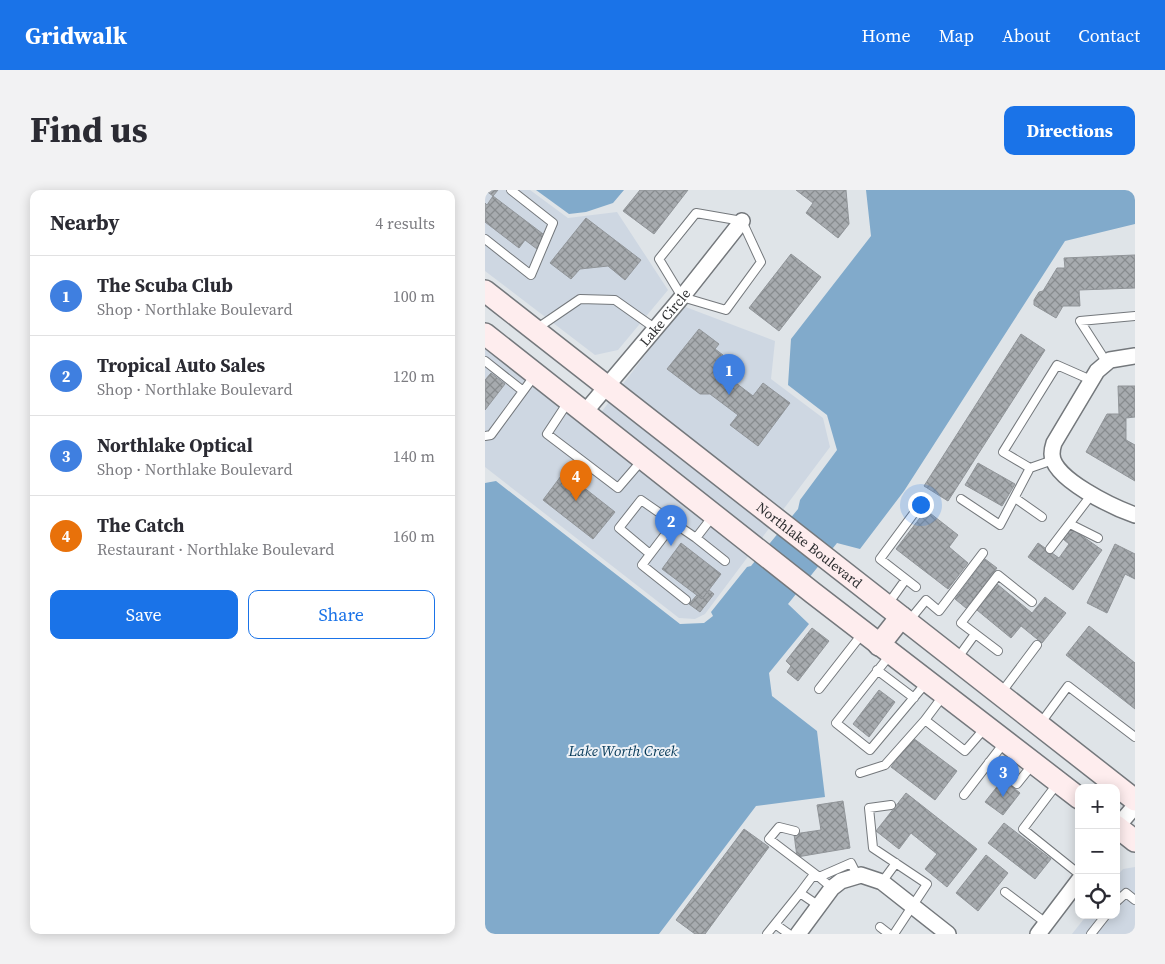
<!DOCTYPE html>
<meta charset="utf-8">
<style>
body{margin:0;font-family:"Source Serif 4",serif;background:#f2f2f3;color:#2b2b33}
.controls{position:absolute;right:15px;bottom:15px;display:grid;overflow:hidden;border-radius:10px;box-shadow:0 2px 12px #0003}
.controls button{width:45px;height:45px;display:grid;place-items:center;padding:0;border:0;border-bottom:1px solid #e1e1e2;background:#fff;color:#2b2b33;font:25px sans-serif}
.you{position:absolute;left:435px;top:314px;width:18px;height:18px;margin:-12px;border:4px solid #fff;border-radius:50%;background:#1a73e8;box-shadow:0 0 0 8px #1a73e833}
.badge{display:grid;place-items:center;width:32px;height:32px;border-radius:50%;background:#1a73e8;color:#fff;font-size:16px;font-weight:700}
.pin{position:absolute;translate:-50% -41px;filter:drop-shadow(0 1px 2px #0008)}
.pin::after{content:'';position:absolute;top:26px;width:18px;height:15px;background:inherit;clip-path:polygon(0 0,100% 0,50% 100%)}
.list{margin:0;padding:0;list-style:none}
h2{display:flex;justify-content:space-between;align-items:center;height:65px;margin:0;padding:0 20px;font-size:21px}
h2 small{font-size:16px;font-weight:400;color:#7c7c81}
.list li{display:grid;grid-template-columns:32px 1fr auto;gap:15px;align-items:center;box-sizing:border-box;height:80px;padding:0 20px;border-top:1px solid #e1e1e2}
.list b{display:block;font-size:19px;white-space:nowrap}
.list p{margin:0;font-size:16px;white-space:nowrap;color:#7c7c81}
.list em{font-size:16px;font-style:normal;color:#7c7c81}
.actions{display:flex;gap:10px;padding:15px 20px}
.actions a{flex:1;padding:11px 0;border:1px solid #1a73e8;border-radius:10px;text-align:center;font-size:18px;color:#1a73e8}
.actions .main{background:#1a73e8;color:#fff}
.icon{flex:none;width:28px;height:28px;fill:none;stroke:currentColor;stroke-width:2;stroke-linecap:round;stroke-linejoin:round}
.map{position:relative;flex:none;width:650px;height:744px;overflow:hidden;border-radius:10px}
header{display:flex;align-items:center;gap:30px;box-sizing:border-box;height:70px;padding:0 25px;background:#1a73e8;color:#fff}
header strong{font-size:24px}
nav{display:flex;gap:28px;margin-inline-start:auto;font-size:18px}
.intro{display:flex;align-items:center;justify-content:space-between;box-sizing:border-box;height:120px;padding:0 30px}
h1{margin:0;font-size:35px}
.button{padding:12px 22px;border-radius:10px;background:#1a73e8;color:#fff;font-size:18px;font-weight:700}
main{display:flex;gap:30px;padding:0 30px}
aside{flex:1;background:#fff;border-radius:10px;box-shadow:0 2px 12px #0003}
.map>svg:first-child{display:block}
.built{fill:#ced7e2}
.water{fill:#81aacb}
.building{fill:url(#building-cross-hatch);stroke:#919599}
.lines{fill:none;stroke-linecap:round;stroke-linejoin:round}
.service-casing{stroke:#74787c;stroke-width:10}
.minor-casing{stroke:#74787c;stroke-width:18}
.secondary-casing{stroke:#74787c;stroke-width:24}
.service{stroke:#fff;stroke-width:8}
.minor{stroke:#fff;stroke-width:15}
.secondary{stroke:#feedee;stroke-width:21}
.labels{text-anchor:middle;dominant-baseline:central;stroke-width:4;stroke-linejoin:round;paint-order:stroke}
.street-label{font-size:14px;fill:#2e2f31;stroke:#edf1f6}
.water-label{font-size:15px;font-style:italic;fill:#043858;stroke:#edf1f6}
</style>
<header>
<strong>Gridwalk</strong>
<nav><a>Home</a><a>Map</a><a>About</a><a>Contact</a></nav>
</header>
<div class="intro"><h1>Find us</h1><a class="button">Directions</a></div>
<main>
<aside>
<h2>Nearby<small>4 results</small></h2>
<ul class="list">
<li><span class="badge" style="background:#3f7fe0">1</span><div><b>The Scuba Club</b><p>Shop · Northlake Boulevard</p></div><em>100 m</em></li>
<li><span class="badge" style="background:#3f7fe0">2</span><div><b>Tropical Auto Sales</b><p>Shop · Northlake Boulevard</p></div><em>120 m</em></li>
<li><span class="badge" style="background:#3f7fe0">3</span><div><b>Northlake Optical</b><p>Shop · Northlake Boulevard</p></div><em>140 m</em></li>
<li><span class="badge" style="background:#e8710a">4</span><div><b>The Catch</b><p>Restaurant · Northlake Boulevard</p></div><em>160 m</em></li>
</ul>
<div class="actions"><a class="main">Save</a><a>Share</a></div>
</aside>
<div class="map">
<svg width="650" height="744" viewBox="0 0 650 744">
<defs>
<pattern id="building-cross-hatch" width="8" height="8" patternUnits="userSpaceOnUse" patternTransform="scale(1.25)"><rect width="8" height="8" fill="#a7abaf"/><path d="M0 0l8 8M0 8l8-8" fill="none" stroke="#888c8f"/></pattern>
</defs>
<rect width="100%" height="100%" fill="#dfe4e8"/>
<!-- built -->
<path class="built" d="M0,0H45L83,28L132,22L183,100L133,160L110,165L0,81Z
M198,116L290,151L286,189L338,228L345,257L220,424L210,429L194,428L0,277V159L104,238Z
M650,677V744H587L602,725H631V687L638,679Z"/>
<!-- water -->
<path class="water" d="M51,0H139L128,13L101,22L84,24Z
M381,0H650V34L580,51L419,301L375,359L352,353L303,414L324,434L284,483L287,506L332,541L340,607L271,616L174,744H0V293L11,291L195,434L219,433L228,426L226,422L262,377L266,376L313,319L315,310L352,260L342,225L303,195L306,149L386,46Z"/>
<!-- building -->
<path class="building" d="M0,0H13L8,6Z
M155,0H203L169,44L138,21Z
M311,0H361L364,34L353,48L321,23L328,13Z
M8,6L62,47L52,59L40,50L34,58L0,32V13L2,15Z
M101,28L156,70L140,90L123,76L95,79L86,89L65,73Z
M306,64L336,87L294,141L264,118Z
M650,65V98L594,100L595,116H578L571,128L549,115V110L554,102L558,101L572,78H580L579,68Z
M214,139L234,154L230,159L238,165L230,177L268,206L278,193L305,213L273,256L245,235L253,225L225,204H215L182,179Z
M536,144L560,160L463,311L439,296Z
M6,183L20,194L0,220V190Z
M633,196H650V227L641,228V250L650,255V291L601,262L622,224H634Z
M493,273L530,294L517,316L480,295Z
M79,282L130,322L108,349L58,310Z
M441,320L473,345L464,357L483,373L463,399L411,359Z
M586,338L617,360L588,400L543,367L553,353L574,368L584,354L578,349Z
M196,353L236,384L217,409L177,379Z
M630,354L650,364V389L640,384L622,423L602,413Z
M500,369L512,378L481,418L470,409Z
M512,394L547,423L560,407L581,423L557,453L536,436L526,448L492,420Z
M224,400L229,404L215,422L204,414L212,405L217,409Z
M604,436L650,473V519L581,465Z
M327,438L344,451L313,491L302,482L306,476L301,471Z
M394,500L410,512L384,547L368,534Z
M428,548L472,581L450,610L406,577Z
M518,589L535,603L518,625L500,612Z
M421,603L492,659L462,697L440,679L452,664L426,643L414,659L391,641Z
M358,611L365,658L312,667L309,644L336,640L332,615Z
M519,633L566,669L550,689L503,653Z
M259,639L284,657L220,744H210L191,730Z
M501,665L523,683L493,721L471,703Z"/>
<g class="lines">
<!-- service casing -->
<g class="service-casing">
<path id="service" d="M211,23L257,31L276,72L241,120L197,107L174,69Z
M0,49L46,85L68,33L26,0
M51,139L95,109L130,110L171,139
M0,171L38,201
M622,173L595,131L650,126
M83,212L62,244L133,298L158,269
M0,246L6,245L50,185
M568,270L545,278L518,262L572,175L606,190
M530,308L557,327
M476,309L515,335L545,278
M228,326L211,348L240,371
M585,334L613,348
M565,359L607,304
M165,364L134,338L156,310L189,333
M431,397L395,369L435,315
M201,410L157,375L189,333L211,348
M403,414L421,389
M423,432L441,410L454,421L498,363
M513,461L476,433L513,385L547,412
M405,465L351,533L385,560L441,493
M472,469L490,444
M392,480L429,508
M334,499L377,444
M516,503L552,455
M458,506L440,530L480,561L500,538
M555,534L583,496L650,547
M504,572L532,594L548,574
M375,583L400,575L440,530
M572,594L538,639L594,684
M479,605L519,553
M406,615L384,618L388,658L442,694L409,744
M310,641L294,637L284,649L334,687L366,673L372,685
M397,692L411,673
M520,702L561,733
M315,703L327,687H334L347,698
M631,712L641,703L650,710
M290,734L304,744
M395,737L404,744
M282,744L315,703L334,716
M606,744L621,725"/>
</g>
<!-- minor casing -->
<g class="minor-casing">
<g id="minor">
<path d="M650,166L625,170L612,181L569,253C568,256 567,261 567,264C567,289 630,318 650,325"/>
<path id="s1" d="M100,222L197,107L257,31"/>
<path d="M631,638L650,616"/>
<path d="M313,744L347,698L356,691L376,685L397,692L463,744"/>
<path d="M553,744L594,690"/>
</g>
</g>
<!-- secondary casing -->
<g class="secondary-casing">
<g id="secondary">
<path id="s2" d="M0,101L650,610"/>
<path d="M0,144L328,403L594,608"/>
<path d="M394,455L416,427"/>
<path d="M631,636L650,651"/>
</g>
</g>
<!-- service -->
<use href="#service" class="service"/>
<!-- minor -->
<use href="#minor" class="minor"/>
<!-- secondary -->
<use href="#secondary" class="secondary"/>
</g>
<g class="labels">
<!-- street labels -->
<g class="street-label">
<text stroke="none"><textPath href="#s1" startOffset="124">Lake Circle</textPath></text>
<text stroke="none"><textPath href="#s2" startOffset="412">Northlake Boulevard</textPath></text>
</g>
<!-- water labels -->
<g class="water-label">
<text x="138" y="560">Lake Worth Creek</text>
</g>
</g>
</svg>
<div class="controls">
<button>+</button>
<button>−</button>
<button><svg class="icon" aria-label="locate" viewBox="0 0 24 24"><circle cx="12" cy="12" r="6"/><path d="M12 2v4M12 18v4M2 12h4M18 12h4"/></svg></button>
</div>
<div class="you"></div>
<div class="pin badge" style="left:244px;top:205px;background:#3f7fe0">1</div>
<div class="pin badge" style="left:186px;top:356px;background:#3f7fe0">2</div>
<div class="pin badge" style="left:518px;top:607px;background:#3f7fe0">3</div>
<div class="pin badge" style="left:91px;top:311px;background:#e8710a">4</div>
</div>
</main>
